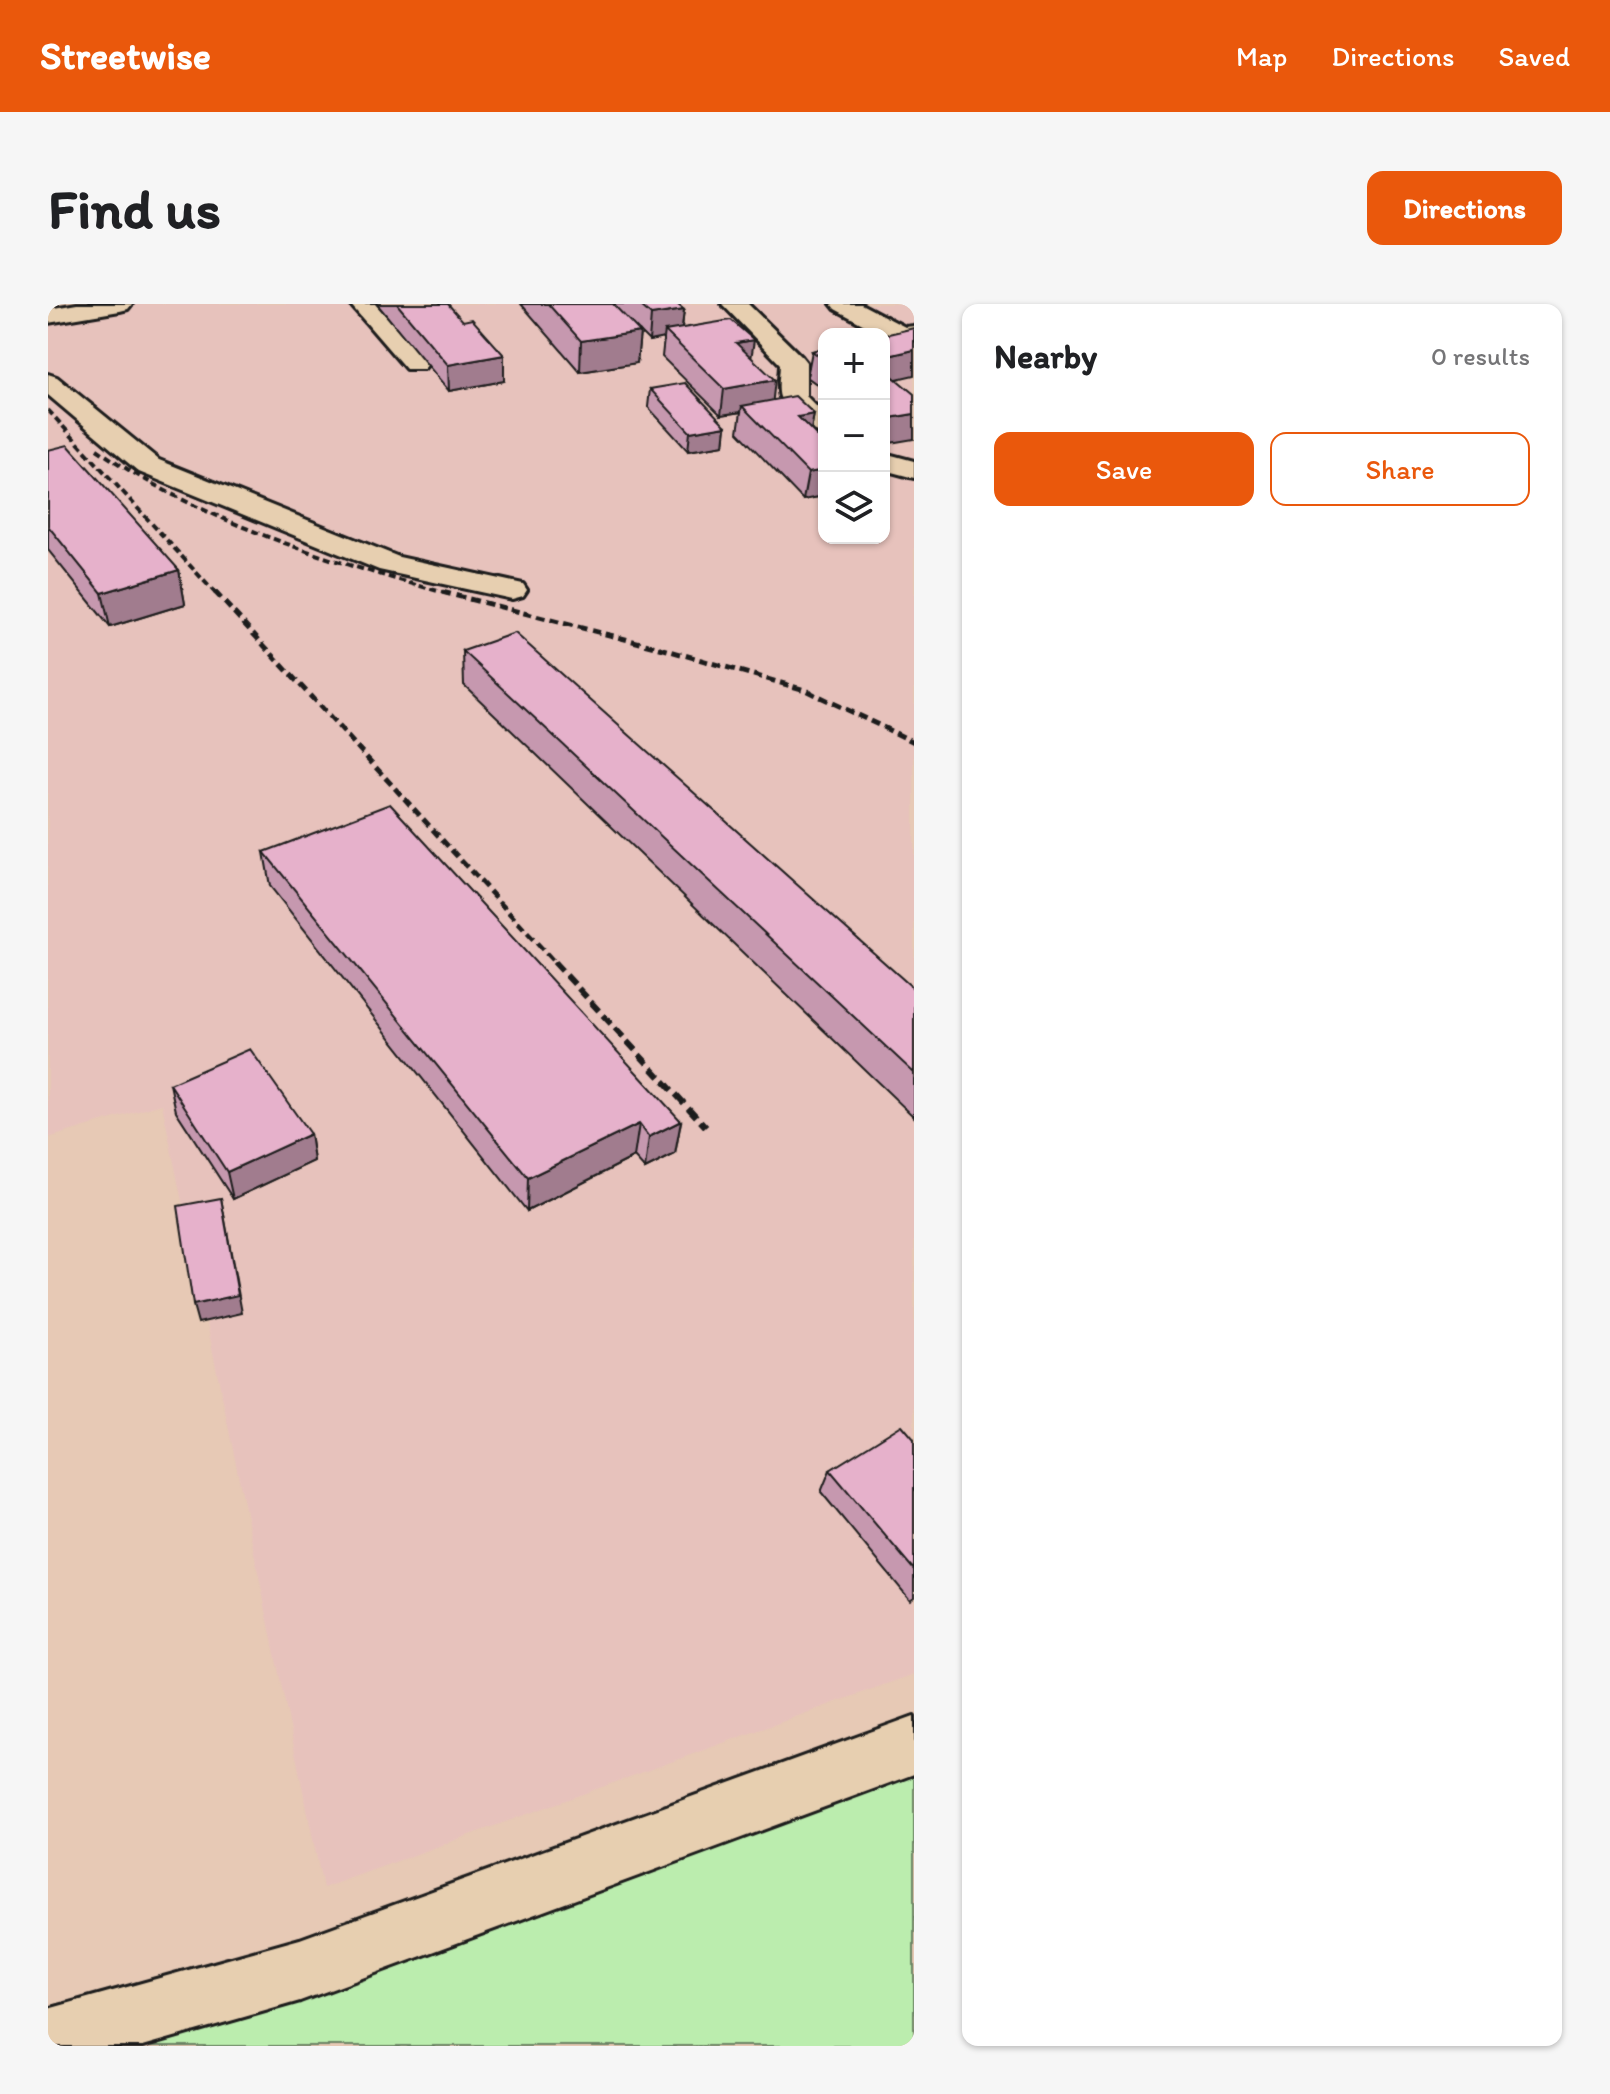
<!DOCTYPE html>
<meta charset="utf-8">
<style>
body{margin:0;font-family:Itim,sans-serif;background:#f6f6f6;color:#202124}
.controls{position:absolute;right:24px;top:24px;display:grid;overflow:hidden;border-radius:16px;box-shadow:0 2px 6px #0004}
.controls button{width:72px;height:72px;display:grid;place-items:center;padding:0;border:0;border-bottom:2px solid #e0e0e0;background:#fff;color:#202124;font:40px sans-serif}
.list{margin:0;padding:0;list-style:none}
h2{display:flex;justify-content:space-between;align-items:center;height:104px;margin:0;padding:0 32px;font-size:34px}
h2 small{font-size:26px;font-weight:400;color:#757577}
.actions{display:flex;gap:16px;padding:24px 32px}
.actions a{flex:1;padding:18px 0;border:2px solid #ea580c;border-radius:16px;text-align:center;font-size:28px;color:#ea580c}
.actions .main{background:#ea580c;color:#fff}
.icon{flex:none;width:44px;height:44px;fill:none;stroke:currentColor;stroke-width:2;stroke-linecap:round;stroke-linejoin:round}
.map{position:relative;flex:none;width:866px;height:1742px;overflow:hidden;border-radius:16px}
header{display:flex;align-items:center;gap:48px;box-sizing:border-box;height:112px;padding:0 40px;background:#ea580c;color:#fff}
header strong{font-size:38px}
nav{display:flex;gap:44px;margin-inline-start:auto;font-size:28px}
.intro{display:flex;align-items:center;justify-content:space-between;box-sizing:border-box;height:192px;padding:0 48px}
h1{margin:0;font-size:56px}
.button{padding:20px 36px;border-radius:16px;background:#ea580c;color:#fff;font-size:28px;font-weight:700}
main{display:flex;gap:48px;padding:0 48px}
aside{flex:1;background:#fff;border-radius:16px;box-shadow:0 2px 6px #0004}
.map>svg:first-child{display:block}
.built{fill:#e7c2bc;fill-rule:evenodd}
.green{fill:#bbedae;stroke:#6c8465;stroke-width:2}
.lines{fill:none;stroke-linecap:round;stroke-linejoin:round}
.minor-casing{stroke:#1c1c1c;stroke-width:6}
.minor{fill:#e7cfb0;fill-rule:evenodd}
.rail-far2{stroke:#1c1c1c;stroke-width:4;stroke-dasharray:7 4;stroke-linecap:butt}
.rail-far1{stroke:#1c1c1c;stroke-width:5;stroke-dasharray:9 5;stroke-linecap:butt}
.rail{stroke:#1c1c1c;stroke-width:6;stroke-dasharray:12 6;stroke-linecap:butt}
.wall{fill:#c698af;stroke:#1c1c1c;stroke-width:2}
.shaded-wall{fill:#a17c8e;stroke:#1c1c1c;stroke-width:2}
.building{fill:#e6b1cb;stroke:#1c1c1c;stroke-width:2}
</style>
<header>
<strong>Streetwise</strong>
<nav><a>Map</a><a>Directions</a><a>Saved</a></nav>
</header>
<div class="intro"><h1>Find us</h1><a class="button">Directions</a></div>
<main>
<div class="map">
<svg width="866" height="1742" viewBox="0 0 866 1742">
<rect width="100%" height="100%" fill="#e7c9b5"/>
<filter id="ink" filterUnits="userSpaceOnUse"><feTurbulence type="fractalNoise" baseFrequency=".0125" numOctaves="2"/><feDisplacementMap in="SourceGraphic" scale="16" xChannelSelector="R" yChannelSelector="G"/><feConvolveMatrix kernelMatrix="1 2 1 2 8 2 1 2 1" color-interpolation-filters="sRGB"/></filter>
<g filter="url(#ink)">
<!-- built -->
<path class="built" d="M27,0H866V1370L275,1584L114,800L0,834V4ZM776,30H836V234H776Z"/>
<!-- green -->
<path class="green" d="M866,1460V1742H0Z"/>
<g class="lines">
<!-- minor casing -->
<g class="minor-casing">
<path id="minor" d="M29,0H84L80,5L72,7L0,19V5Z
M302,0H327L376,55L380,60L376,65H358Z
M674,0H700L754,53L758,58V92L776,110V130C761,126 737,109 732,93C729,84 732,69 732,60Z
M783,0H813L857,23L866,22V36H844L787,5Z
M0,70L9,73L111,156L351,253L475,280L479,286L475,292L464,295L331,266L91,168L0,91Z
M836,149L866,157V174L836,166Z
M866,1412V1470L252,1697L95,1742H0V1705L252,1635Z"/>
</g>
<!-- minor -->
<use href="#minor" class="minor"/>
<!-- rail-far2 -->
<path class="rail-far2" d="M0,106L168,290
M49,145C149,216 283,258 401,290"/>
<!-- rail-far1 -->
<path class="rail-far1" d="M167,288L508,660
M394,288L612,344L757,386L866,438"/>
<!-- rail -->
<path class="rail" d="M506,658L658,823"/>
</g>
<!-- wall -->
<path class="wall" d="M329,0H400L456,77L401,87Z
M473,0H629L636,6L634,24L703,54L724,96L766,110L763,126L776,139V192L755,196L690,128L693,108L673,111L614,53L616,34L601,37L592,28L589,59L532,68Z
M776,44V106L771,101L774,84L759,73L764,47Z
M602,85L678,122L676,141L640,147L600,103Z
M0,146L131,266L137,300L62,323L0,246Z
M415,347L866,685V813L416,381Z
M216,548L633,817L627,850L597,865L586,853L479,907L222,582Z
M122,780L262,830L266,857L185,895L128,807Z
M866,1135V1293L862,1296L773,1188L782,1166Z"/>
<!-- shaded-wall -->
<path class="shaded-wall" d="M636,6L633,32L617,27L616,34L601,37L603,11Z
M592,28L589,59L532,68L533,37Z
M706,36L702,62L688,39Z
M866,46V71L836,78V53Z
M456,51V77L401,87L400,61Z
M727,76L724,102H694L693,108L673,111L676,85Z
M766,110L761,137L750,113Z
M866,110V135L836,140V115Z
M678,122L676,141L640,147L642,128Z
M776,166V192L755,196L760,169Z
M131,266L137,300L62,323L54,289Z
M633,817L627,850L597,865L601,833Z
M591,820L586,853L479,907L480,874Z
M262,830L266,857L185,895L179,868Z
M173,894L194,1009L150,1019L145,1001Z"/>
<!-- building -->
<path class="building" d="M349,0H400L415,17L424,15L456,51L400,61Z
M500,0H565L592,28L533,37Z
M591,0H629L636,6L603,11Z
M683,16L706,36L688,39L727,76L676,85L617,27Z
M866,24V46L836,53V31Z
M776,44V56L764,47Z
M836,65L866,90V110L836,115Z
M637,79L678,122L642,128L602,85Z
M747,92L766,110L750,113L776,139V166L760,169L694,102Z
M20,141L131,266L54,289L0,222V146Z
M467,329L866,685V769L415,347Z
M342,500L633,817L601,833L591,820L480,874L216,548Z
M202,745L262,830L179,868L122,780Z
M173,894L190,991L145,1001L130,902Z
M854,1121L866,1135V1266L782,1166Z"/>
</g>
</svg>
<div class="controls">
<button>+</button>
<button>−</button>
<button><svg class="icon" aria-label="layers" viewBox="0 0 24 24"><path d="M12 4l9 5-9 5-9-5zM3 14l9 5 9-5"/></svg></button>
</div>
</div>
<aside>
<h2>Nearby<small>0 results</small></h2>
<ul class="list">
</ul>
<div class="actions"><a class="main">Save</a><a>Share</a></div>
</aside>
</main>
